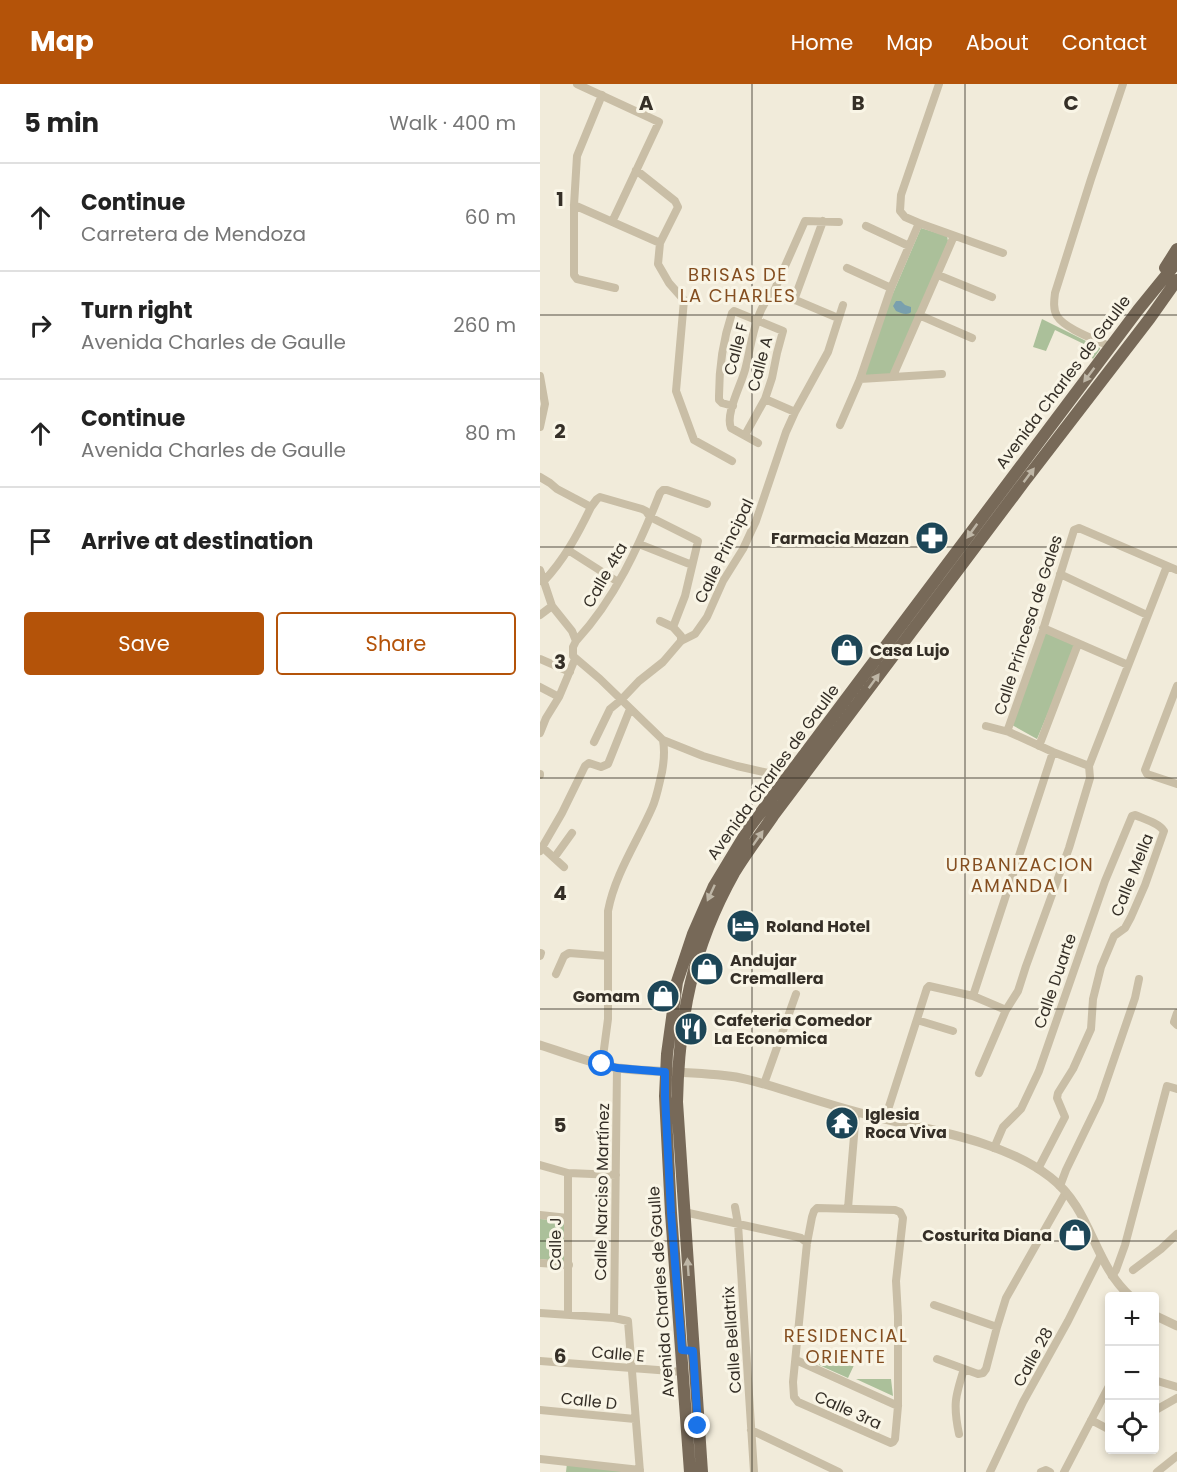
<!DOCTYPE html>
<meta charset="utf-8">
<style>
body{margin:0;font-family:Poppins,sans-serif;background:#f6f6f6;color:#222}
.controls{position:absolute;right:18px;bottom:18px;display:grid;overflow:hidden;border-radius:6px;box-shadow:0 3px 9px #0003}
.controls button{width:54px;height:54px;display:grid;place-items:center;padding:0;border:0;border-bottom:2px solid #e0e0e0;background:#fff;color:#222;font:30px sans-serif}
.stop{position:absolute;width:18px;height:18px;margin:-14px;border:4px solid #1a73e8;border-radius:50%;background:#fff}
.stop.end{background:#1a73e8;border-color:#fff;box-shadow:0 2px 6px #0008}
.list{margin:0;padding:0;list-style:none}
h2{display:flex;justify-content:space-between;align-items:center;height:78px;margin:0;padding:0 24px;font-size:26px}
h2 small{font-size:20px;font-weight:400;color:#767676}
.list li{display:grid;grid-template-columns:39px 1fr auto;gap:18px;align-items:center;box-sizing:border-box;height:108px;padding:0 24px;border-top:2px solid #e0e0e0}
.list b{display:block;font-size:22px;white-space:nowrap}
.list p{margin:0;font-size:20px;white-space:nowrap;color:#767676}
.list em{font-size:20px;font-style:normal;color:#767676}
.actions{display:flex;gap:12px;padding:18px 24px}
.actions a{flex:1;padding:14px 0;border:2px solid #b45309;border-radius:6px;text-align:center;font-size:21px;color:#b45309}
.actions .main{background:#b45309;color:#fff}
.icon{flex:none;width:33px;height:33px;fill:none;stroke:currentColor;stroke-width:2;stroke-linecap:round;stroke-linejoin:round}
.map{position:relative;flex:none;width:637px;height:1388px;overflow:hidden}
header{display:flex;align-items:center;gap:36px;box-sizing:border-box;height:84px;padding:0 30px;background:#b45309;color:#fff}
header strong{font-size:28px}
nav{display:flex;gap:33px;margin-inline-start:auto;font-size:21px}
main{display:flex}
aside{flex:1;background:#fff}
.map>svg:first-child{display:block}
.green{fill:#abc09a}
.water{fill:#79a0ae}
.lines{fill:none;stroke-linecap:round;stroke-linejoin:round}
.minor{stroke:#c9bea6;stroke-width:8}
.tertiary{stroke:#c9bea6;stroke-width:9}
.primary{stroke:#776958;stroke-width:12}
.oneway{fill:#beb6a6}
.route{stroke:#1a73e8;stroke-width:8}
.grid{fill:none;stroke:#352f27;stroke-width:1.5;stroke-opacity:0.55}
.labels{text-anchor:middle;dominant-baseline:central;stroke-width:6;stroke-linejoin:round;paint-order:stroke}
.street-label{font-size:16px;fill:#352f27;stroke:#f9f5e6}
.poi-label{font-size:16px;font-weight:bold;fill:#352f27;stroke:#f9f5e6;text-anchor:start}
.neighbourhood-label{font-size:18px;letter-spacing:1.5px;fill:#844e20;stroke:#f9f5e6}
.grid-label{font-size:20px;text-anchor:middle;font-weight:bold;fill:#352f27;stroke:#f9f5e6;stroke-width:6;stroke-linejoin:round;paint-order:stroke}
</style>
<header>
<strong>Map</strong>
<nav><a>Home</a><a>Map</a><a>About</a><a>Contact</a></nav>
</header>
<main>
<aside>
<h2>5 min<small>Walk · 400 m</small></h2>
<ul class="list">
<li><svg class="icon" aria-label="ahead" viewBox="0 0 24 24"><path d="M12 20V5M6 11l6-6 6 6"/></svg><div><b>Continue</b><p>Carretera de Mendoza</p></div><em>60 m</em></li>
<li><svg class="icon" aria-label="right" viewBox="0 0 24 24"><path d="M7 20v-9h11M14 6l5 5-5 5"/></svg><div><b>Turn right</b><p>Avenida Charles de Gaulle</p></div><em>260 m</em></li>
<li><svg class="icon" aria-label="ahead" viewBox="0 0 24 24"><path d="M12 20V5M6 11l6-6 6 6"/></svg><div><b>Continue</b><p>Avenida Charles de Gaulle</p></div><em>80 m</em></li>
<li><svg class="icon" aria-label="arrive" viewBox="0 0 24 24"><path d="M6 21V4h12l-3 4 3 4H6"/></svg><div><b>Arrive at destination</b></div></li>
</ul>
<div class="actions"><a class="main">Save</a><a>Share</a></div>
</aside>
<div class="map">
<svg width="637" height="1388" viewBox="0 0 637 1388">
<rect width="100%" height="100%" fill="#f1ebda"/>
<!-- green -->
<path class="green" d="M381,144L407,152L408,157L406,162L351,291L326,292L325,289L348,221Z
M502,235L560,264V265L553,275L550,271L548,262L515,246L506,267L493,263Z
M504,548L536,562L497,655L472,641Z
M0,1135L25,1137L24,1178L0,1175Z
M286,1266L315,1279L308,1294L279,1281Z
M316,1295H351L353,1312Z
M27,1379L96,1388H26Z"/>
<!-- water -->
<path class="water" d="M356,217H361L365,221L371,223V228C367,232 361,229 356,227L353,222Z"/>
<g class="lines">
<!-- minor -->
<path class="minor" d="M37,0L119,38L72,138
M399,0L361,111L360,127L365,133L379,139L463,169
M62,11L37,72L34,121V191L37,195L75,204
M96,86L135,117L138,123L120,159L118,180L129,199L144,216L136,307L154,356L192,377
M34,121L120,159
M326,142L369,162
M307,184L351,204
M398,191L452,213
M234,207L298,234
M254,216L283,137
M379,231L432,254
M571,263C557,256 525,245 517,232C513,225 514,217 515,209L551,95L583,0
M0,292L5,320L0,343
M353,292L414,152
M320,295L402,290
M225,315L255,328
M193,322L182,319L179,316V312C179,284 183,256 192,229L194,227L243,247L237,269L232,294L225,315L205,351
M300,341L320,295L351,204L379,139
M218,359L191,344C185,330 201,301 205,286C212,260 214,227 234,207L265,137L299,138
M0,393L10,399L17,405L51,423L57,415L60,413L102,425L106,427L110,433L158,457L145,512L133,543L141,552V557
M99,460L152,481
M28,466L78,498
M0,486L12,522L32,547L36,557L33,563V572L60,595L123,656L163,672L197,682L246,693
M520,490L607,531
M3,498C24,476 38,450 51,423
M0,531L12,522
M120,537L133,543
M503,544L588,581
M36,557C75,515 99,462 120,409L123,406H127L167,420
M0,575L30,588
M637,602L605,686L607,690L637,700
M0,603L19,613
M446,642L469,648
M0,649L6,634L19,613L35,575
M54,658L70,625L81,616L99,597L123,578L141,557L155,550L167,533L183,497L203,465L216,437L246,348L255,328L288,268L303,221
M499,662L538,560
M549,682L513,668L469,648L468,645L502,549L534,446L539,444L637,486
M0,690V691
M2,763L24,783
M0,767L22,729L45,682L49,679L61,683L68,680L90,625
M14,774L32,749
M0,872L1,869
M16,890L24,872L29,869L68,872
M433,912L513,668
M637,929L634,938L637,941
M377,936L413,947
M62,980L68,935V827C75,790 97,758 112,724C117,713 119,700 122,688C124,677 125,667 123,656
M439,989L466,926L478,907L486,882L529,764L550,694L549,682L627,482
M224,1000L256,910
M345,1035L387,904L389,902L433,912L466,926
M454,1064L463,1043L481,1025L499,987L565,797L592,732L595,731C604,735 619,739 624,747L605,801L591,833L585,844L574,852L561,883L553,915L551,945L533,985L518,1009L517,1014L525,1033L498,1085
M0,1081L28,1089L76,1091
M28,1089V1231
M520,1102L526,1086L560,1016L595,914L599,895
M195,1123L198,1140L214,1388
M277,1124L355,1126L360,1128L363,1134L356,1197L358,1232V1322L355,1355L353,1358L351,1359L258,1318L254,1313L253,1298L267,1159L272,1133L274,1127Z
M308,1124L316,1028
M144,1128L253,1152L261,1154L267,1159
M0,1131L28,1134
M0,1179L29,1181
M593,1186L621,1165L637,1150
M572,1192L576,1186L585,1161L627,1002L637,1005
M394,1221L457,1243
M0,1229L74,1234L88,1237L100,1388
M74,1234L77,984
M397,1275L438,1290L443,1289L446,1285L457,1243L466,1214L526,1108
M256,1276L358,1322
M0,1277L144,1288
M614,1296L637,1303
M0,1326L95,1335
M614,1327L637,1314
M551,1336L570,1346
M211,1346L299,1388
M419,1350C413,1321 415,1313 424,1285
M0,1375L100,1386
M450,1388L483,1318L528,1237L561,1171
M501,1388L506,1386L510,1388
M524,1388L570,1300
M617,1388L637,1372"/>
<!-- tertiary -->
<path class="tertiary" d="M0,961C26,969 52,980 78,984C117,989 157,987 196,993C217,997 237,1004 257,1010C288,1020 318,1029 349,1036C402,1048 466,1059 510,1093C552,1125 553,1179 590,1212
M614,1231L637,1242"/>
<!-- primary -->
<path class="primary" d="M625,184L637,165
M150,1388L131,1129L125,1012L127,970L137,898L153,850L174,802L209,744L598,226L637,178
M162,1388L137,1018C139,933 152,864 194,789C206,769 220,751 233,732L484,398L610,234L637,196"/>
</g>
<!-- one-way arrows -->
<defs><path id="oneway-solid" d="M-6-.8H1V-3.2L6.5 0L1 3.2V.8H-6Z" transform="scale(1.5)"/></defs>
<g class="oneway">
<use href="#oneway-solid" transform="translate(549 291) rotate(127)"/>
<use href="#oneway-solid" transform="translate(489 391) rotate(-53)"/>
<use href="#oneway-solid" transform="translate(432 447) rotate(126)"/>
<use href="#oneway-solid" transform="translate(334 597) rotate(-54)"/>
<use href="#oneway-solid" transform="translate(218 754) rotate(-55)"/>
<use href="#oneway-solid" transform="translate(171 809) rotate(115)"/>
<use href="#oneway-solid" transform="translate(148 1183) rotate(-94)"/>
</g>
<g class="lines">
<!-- route -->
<path class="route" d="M62,980L77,984L125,988V1012L131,1129L142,1266L153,1267L158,1342"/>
</g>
<!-- grid -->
<path class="grid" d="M212,0V1388M425,0V1388M0,231H637M0,463H637M0,694H637M0,925H637M0,1157H637"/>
<!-- icons -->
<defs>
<g id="pharmacy-disc" transform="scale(1.725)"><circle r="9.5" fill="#1d4657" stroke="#f9f5e6"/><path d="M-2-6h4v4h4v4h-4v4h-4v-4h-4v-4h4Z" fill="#fff"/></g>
<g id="shop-disc" transform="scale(1.725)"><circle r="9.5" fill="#1d4657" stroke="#f9f5e6"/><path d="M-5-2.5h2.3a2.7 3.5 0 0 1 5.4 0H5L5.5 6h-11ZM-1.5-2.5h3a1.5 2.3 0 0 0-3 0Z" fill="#fff"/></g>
<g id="hotel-disc" transform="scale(1.725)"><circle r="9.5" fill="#1d4657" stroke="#f9f5e6"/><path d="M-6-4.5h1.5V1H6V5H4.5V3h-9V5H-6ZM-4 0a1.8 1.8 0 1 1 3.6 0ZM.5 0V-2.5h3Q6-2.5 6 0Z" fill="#fff"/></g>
<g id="restaurant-disc" transform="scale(1.725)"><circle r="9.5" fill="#1d4657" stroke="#f9f5e6"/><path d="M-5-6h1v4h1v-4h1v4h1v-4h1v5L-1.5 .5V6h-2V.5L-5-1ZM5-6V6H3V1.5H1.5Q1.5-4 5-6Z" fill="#fff"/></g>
<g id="temple-disc" transform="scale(1.725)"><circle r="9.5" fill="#1d4657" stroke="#f9f5e6"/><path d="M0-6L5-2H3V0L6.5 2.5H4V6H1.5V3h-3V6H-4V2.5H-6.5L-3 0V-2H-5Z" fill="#fff"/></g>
</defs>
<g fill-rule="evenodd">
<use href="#pharmacy-disc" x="392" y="454"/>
<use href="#shop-disc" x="307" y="566"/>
<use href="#hotel-disc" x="203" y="842"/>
<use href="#shop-disc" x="167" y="885"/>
<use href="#shop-disc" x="123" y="912"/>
<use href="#restaurant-disc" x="151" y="945"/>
<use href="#temple-disc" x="302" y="1039"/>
<use href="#shop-disc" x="535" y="1151"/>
</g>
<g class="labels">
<!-- street labels -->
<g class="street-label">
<text transform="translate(196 265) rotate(-75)">Calle F</text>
<text transform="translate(220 280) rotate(-75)">Calle A</text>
<text transform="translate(523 298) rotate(-53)">Avenida Charles de Gaulle</text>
<text transform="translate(184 467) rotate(-64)">Calle Principal</text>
<text transform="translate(65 491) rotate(-60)">Calle 4ta</text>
<text transform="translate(488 541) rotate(-72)">Calle Princesa de Gales</text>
<text transform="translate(233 688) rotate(-54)">Avenida Charles de Gaulle</text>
<text transform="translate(592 791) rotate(-68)">Calle Mella</text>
<text transform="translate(515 897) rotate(-71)">Calle Duarte</text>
<text transform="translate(62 1108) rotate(-89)">Calle Narciso Martínez</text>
<text transform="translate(15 1160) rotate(-90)">Calle J</text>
<text transform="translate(121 1208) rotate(-94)">Avenida Charles de Gaulle</text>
<text transform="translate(192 1256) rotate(-94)">Calle Bellatrix</text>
<text transform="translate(78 1270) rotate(5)">Calle E</text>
<text transform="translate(493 1273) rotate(-61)">Calle 28</text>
<text transform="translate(49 1317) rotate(6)">Calle D</text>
<text transform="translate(308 1326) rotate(24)">Calle 3ra</text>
</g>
<!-- poi labels -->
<g class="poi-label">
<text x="369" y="454" text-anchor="end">Farmacia Mazan</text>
<text x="330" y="566">Casa Lujo</text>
<text x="226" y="842">Roland Hotel</text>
<text x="190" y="876">Andujar<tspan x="190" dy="18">Cremallera</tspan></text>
<text x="100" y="912" text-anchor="end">Gomam</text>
<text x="174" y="936">Cafeteria Comedor<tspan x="174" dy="18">La Economica</tspan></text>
<text x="325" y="1030">Iglesia<tspan x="325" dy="18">Roca Viva</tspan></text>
<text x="512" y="1151" text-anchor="end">Costurita Diana</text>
</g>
<!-- neighbourhood labels -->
<g class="neighbourhood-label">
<text x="198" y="190">BRISAS DE<tspan x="198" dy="21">LA CHARLES</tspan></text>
<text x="480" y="780">URBANIZACION<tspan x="480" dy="21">AMANDA I</tspan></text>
<text x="306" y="1251">RESIDENCIAL<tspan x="306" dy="21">ORIENTE</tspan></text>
</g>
</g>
<g class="grid-label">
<text x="106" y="26">A</text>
<text x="318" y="26">B</text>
<text x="531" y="26">C</text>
<text x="20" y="122">1</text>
<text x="20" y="354">2</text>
<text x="20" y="585">3</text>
<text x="20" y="816">4</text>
<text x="20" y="1048">5</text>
<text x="20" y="1279">6</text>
</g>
</svg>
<div class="controls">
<button>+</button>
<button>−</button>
<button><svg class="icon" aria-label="locate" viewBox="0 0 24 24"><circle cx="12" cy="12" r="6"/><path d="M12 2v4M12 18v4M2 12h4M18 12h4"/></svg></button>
</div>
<div class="stop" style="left:62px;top:980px"></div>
<div class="stop end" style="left:158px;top:1342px"></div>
</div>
</main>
